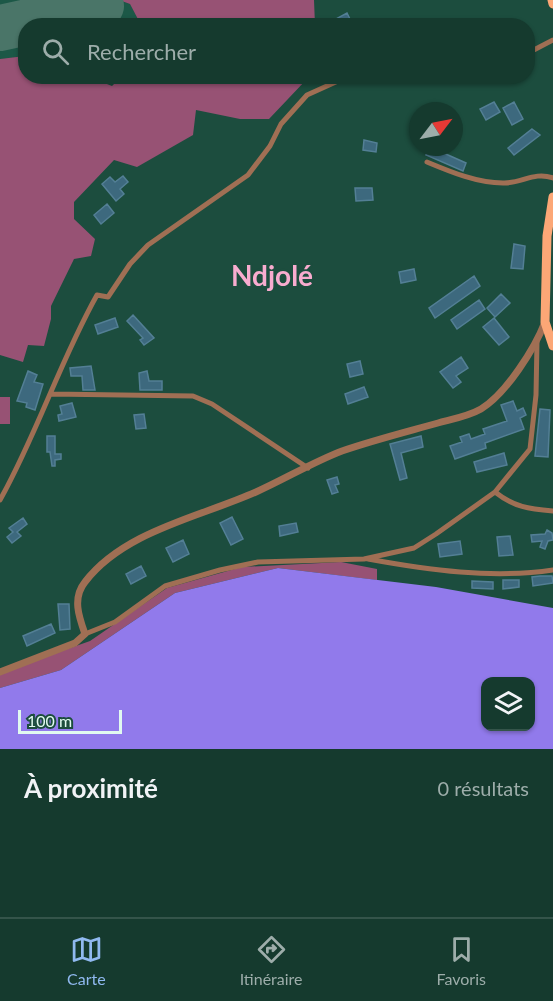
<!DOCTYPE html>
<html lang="fr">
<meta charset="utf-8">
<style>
body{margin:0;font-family:Lato,sans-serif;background:#1e4136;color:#f1f3f6}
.controls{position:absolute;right:18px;bottom:18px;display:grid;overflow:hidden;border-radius:12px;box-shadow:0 2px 4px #0004}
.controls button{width:54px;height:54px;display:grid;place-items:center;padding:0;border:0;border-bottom:2px solid #34544a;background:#153a2e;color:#f1f3f6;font:30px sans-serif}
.compass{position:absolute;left:409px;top:102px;width:54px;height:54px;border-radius:50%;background:#153a2e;box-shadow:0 2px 4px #0004;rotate:58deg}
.scale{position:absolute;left:18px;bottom:15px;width:104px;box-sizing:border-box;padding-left:6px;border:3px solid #e1faf0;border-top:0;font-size:16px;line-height:21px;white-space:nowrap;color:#e1faf0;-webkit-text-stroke:4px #1c4d3e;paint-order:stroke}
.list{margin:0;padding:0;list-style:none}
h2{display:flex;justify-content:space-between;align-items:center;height:78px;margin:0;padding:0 24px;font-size:26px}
h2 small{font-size:20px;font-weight:400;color:#9dadaa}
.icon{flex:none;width:33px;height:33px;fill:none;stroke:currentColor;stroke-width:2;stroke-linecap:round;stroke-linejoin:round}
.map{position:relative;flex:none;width:553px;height:749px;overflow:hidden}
.search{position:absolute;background:#153a2e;box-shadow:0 2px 4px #0004;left:18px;right:18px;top:18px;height:66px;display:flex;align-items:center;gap:15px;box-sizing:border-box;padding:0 21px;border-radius:24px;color:#9dadaa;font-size:22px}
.sheet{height:168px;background:#153a2e}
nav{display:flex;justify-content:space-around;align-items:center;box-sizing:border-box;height:84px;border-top:2px solid #34544a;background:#153a2e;font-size:16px;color:#9dadaa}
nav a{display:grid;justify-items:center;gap:3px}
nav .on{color:#90b9f0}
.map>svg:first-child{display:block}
.built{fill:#1c5847}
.green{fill:#975274}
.water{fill:#917aeb;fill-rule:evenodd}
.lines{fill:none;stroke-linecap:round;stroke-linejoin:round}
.runway{stroke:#4a7568;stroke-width:46}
.building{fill:#3d697e;stroke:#537f95;stroke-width:1.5}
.minor{stroke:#a06f54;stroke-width:5}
.tertiary{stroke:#a06f54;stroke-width:7}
.trunk{stroke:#fca776;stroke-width:9}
.labels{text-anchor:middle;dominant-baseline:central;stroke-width:4.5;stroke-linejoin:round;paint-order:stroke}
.town-label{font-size:28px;font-weight:bold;fill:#f8accf;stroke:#1c4d3e}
</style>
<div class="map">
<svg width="553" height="749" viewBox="0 0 553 749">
<rect width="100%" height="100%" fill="#1c4d3e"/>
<!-- built -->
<path class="built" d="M0,0H119L130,4L141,25L26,26L25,56L0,59Z"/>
<!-- green -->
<path class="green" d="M119,0H314L315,25H141L130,4Z
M25,56L26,76L89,77L112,86L122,76H305L306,80L269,119H240L196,110L193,135L137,167L114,160L74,202V219L95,239L91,256L74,259L51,306V319L44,346L28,345L23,362L0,355V59Z
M0,397H10V424H0Z
M341,562L377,569V580L278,568L175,593L61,670L0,688V673L90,641L167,588L242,567Z"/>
<!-- water -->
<path class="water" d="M278,568L436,587L553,608V749H0V688L61,670L175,593ZM486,682H530V726H486Z"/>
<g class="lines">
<!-- runway -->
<path class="runway" d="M0,28L101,6"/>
</g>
<!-- building -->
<path class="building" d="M347,13L351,21L337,26L334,20Z
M494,102L500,112L486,120L480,109Z
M514,102L523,119L512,125L503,108Z
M532,129L540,135L514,155L508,148Z
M364,140L377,143L376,152L363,150Z
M430,147L466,163L463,171L426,155Z
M123,176L128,182L120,189L124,194L116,201L102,184L110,177L115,182Z
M355,188H372L373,200L356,201Z
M107,204L114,213L101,224L94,215Z
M514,244L525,246L523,269L511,268Z
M414,269L416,280L401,283L399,272Z
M474,276L480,286L435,318L429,308Z
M501,294L510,303L495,317L487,308Z
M479,300L485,309L457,329L451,320Z
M133,315L154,338L144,345L140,340L143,338L127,321Z
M115,318L118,327L98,334L95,325Z
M494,318L509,337L499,345L483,327Z
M461,357L468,368L456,376L461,382L453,388L440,372Z
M360,361L363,374L350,377L347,364Z
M91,366L95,390H83L82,376H71L70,368Z
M28,371L37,375L34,382L43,384L35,410L26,407L27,403L17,401Z
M147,371L149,381H162V390H140L139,373Z
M364,387L368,397L348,404L345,394Z
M513,401L517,411L523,408L526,415L520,418L524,429L485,443L486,448L455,459L450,446L462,442L460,437L469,434L471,439L485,434L483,429L507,421L501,405Z
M72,403L76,417L59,421L58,415L62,414L60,406Z
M540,409L550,410L548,457L535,456Z
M144,414L146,428L136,429L134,415Z
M47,436H55V454H61V459L55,460V466H52L50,452H47Z
M421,436L423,447L401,453L407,478L400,480L390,444Z
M504,453L507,465L477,472L474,462Z
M337,477L339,484L335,485L338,492L332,494L327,480Z
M232,517L243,539L231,545L220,523Z
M23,518L27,524L17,532L21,536L12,543L7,537L13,532L9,528Z
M296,523L298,532L280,536L279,526Z
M547,530L552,533L553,540L548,541L545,549L540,547L542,541L532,542L531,535L545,534Z
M510,536L513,555L499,556L497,537Z
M183,540L189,554L173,562L166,548Z
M460,541L462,554L440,557L438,544Z
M141,566L146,576L131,584L126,574Z
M540,576H552L553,583L533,586L532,577Z
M503,580H519V587L503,589Z
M472,581L493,582V589L472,588Z
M58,604H69L70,629L60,630Z
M51,624L55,633L27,646L23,636Z"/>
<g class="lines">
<!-- minor -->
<path class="minor" d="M528,53L553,40
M427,162C451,172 477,183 503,183C521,184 534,171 553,178
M51,394L193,396L212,404L308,468
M495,492C514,507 529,509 553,511
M0,500C37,434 60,361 97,295L108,297L130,264L148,245L248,175L270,146L281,124L307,95L349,76
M368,559C428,570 492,579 553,570
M85,634L115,622L165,586L220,570L258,562L364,559L414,548L436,534L495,492L530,449L536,395L537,342"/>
<!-- tertiary -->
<path class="tertiary" d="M0,672L75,643L85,634C79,617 72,598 85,582C124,531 200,517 256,492C285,479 313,462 342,451C374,440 406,432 438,423C453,419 469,416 481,409C506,394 535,348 545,322"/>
<!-- trunk -->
<path class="trunk" d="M552,0L553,4
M553,197L547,236L545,322L553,346"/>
</g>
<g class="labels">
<!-- town labels -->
<g class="town-label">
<text x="272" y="275">Ndjolé</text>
</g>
</g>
</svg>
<div class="controls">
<button><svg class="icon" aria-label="layers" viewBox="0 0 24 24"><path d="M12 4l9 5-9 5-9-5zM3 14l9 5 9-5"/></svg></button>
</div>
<svg class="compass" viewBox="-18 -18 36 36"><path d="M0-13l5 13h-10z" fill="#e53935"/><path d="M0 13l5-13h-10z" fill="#9dadaa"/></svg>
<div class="scale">100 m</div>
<div class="search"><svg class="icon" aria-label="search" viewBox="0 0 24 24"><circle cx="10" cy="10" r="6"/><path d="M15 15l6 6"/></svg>Rechercher</div>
</div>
<section class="sheet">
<h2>À proximité<small>0 résultats</small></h2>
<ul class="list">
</ul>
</section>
<nav>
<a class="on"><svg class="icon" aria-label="map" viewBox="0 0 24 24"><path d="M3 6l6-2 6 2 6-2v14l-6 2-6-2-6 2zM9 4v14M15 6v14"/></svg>Carte</a>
<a><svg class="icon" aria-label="directions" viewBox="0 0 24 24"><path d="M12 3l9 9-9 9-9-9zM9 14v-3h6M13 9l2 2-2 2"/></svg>Itinéraire</a>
<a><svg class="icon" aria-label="saved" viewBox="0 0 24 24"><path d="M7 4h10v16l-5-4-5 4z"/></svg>Favoris</a>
</nav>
